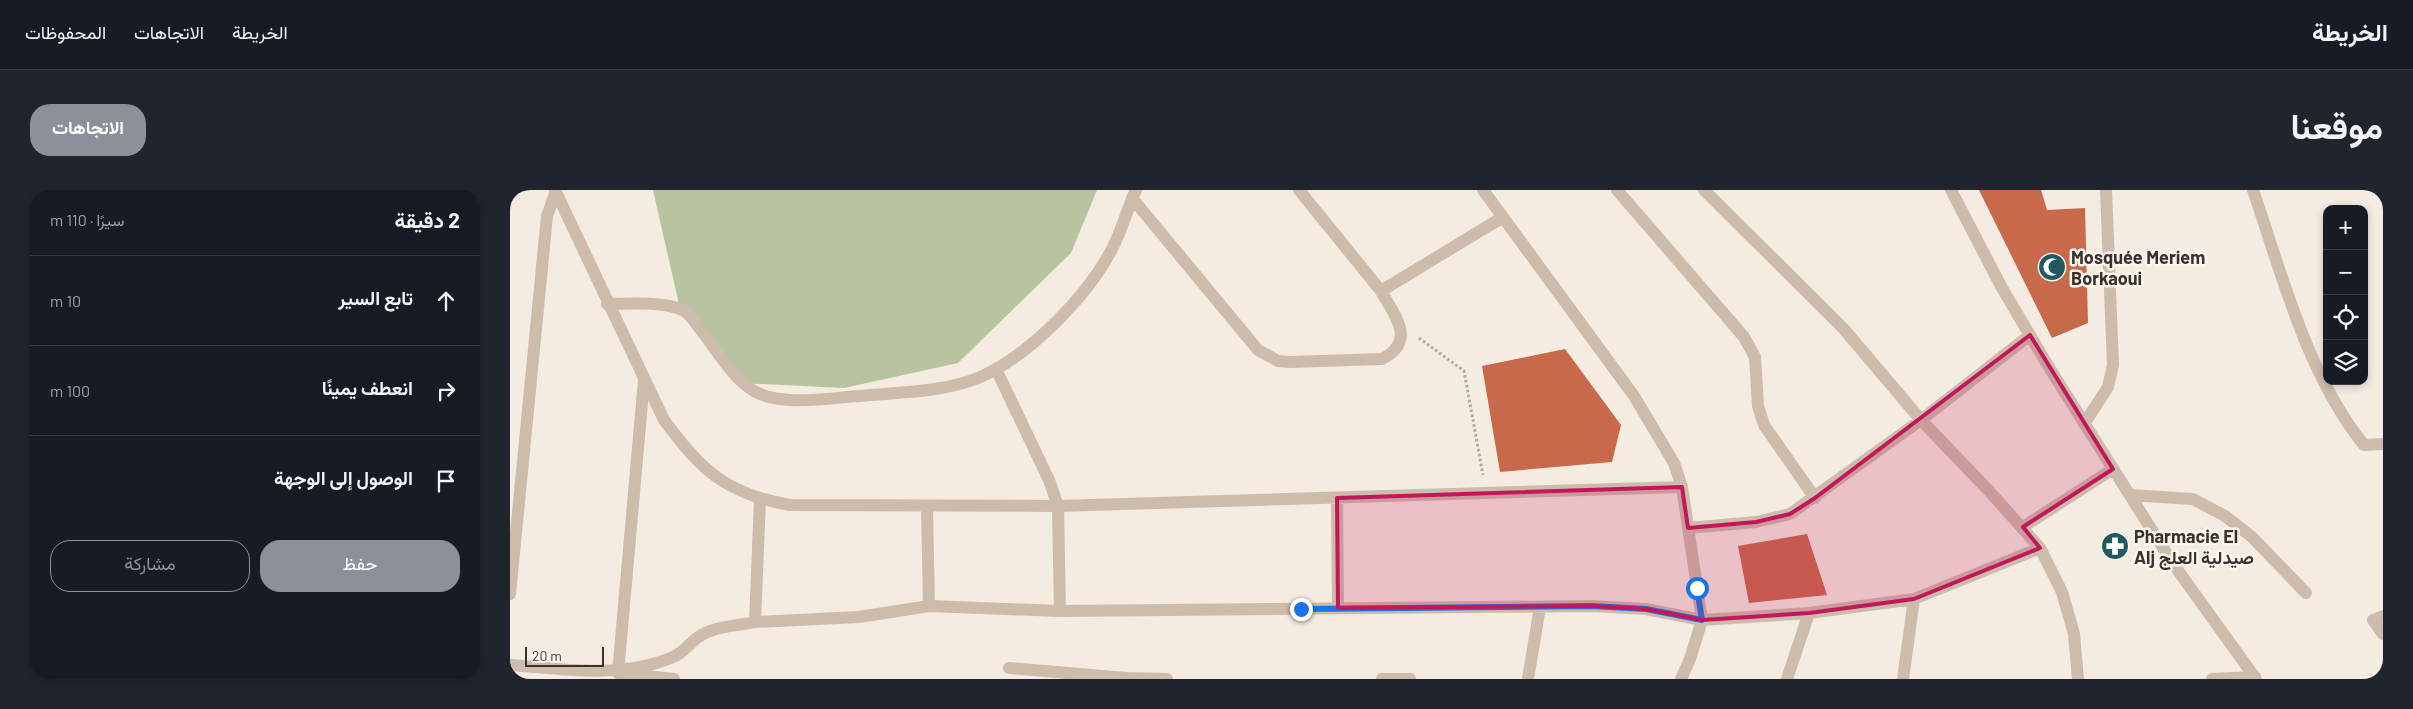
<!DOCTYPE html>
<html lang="ar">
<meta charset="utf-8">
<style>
body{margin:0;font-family:Barlow,Vazirmatn,sans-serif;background:#20242c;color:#f1f3f6;direction:rtl}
.controls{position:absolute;right:15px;top:15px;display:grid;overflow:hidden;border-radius:10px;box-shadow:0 2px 8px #0003}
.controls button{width:45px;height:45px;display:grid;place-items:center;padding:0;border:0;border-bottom:1px solid #363941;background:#171b24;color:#f1f3f6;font:25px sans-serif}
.scale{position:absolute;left:15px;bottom:12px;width:79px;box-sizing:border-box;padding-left:5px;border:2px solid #3b302b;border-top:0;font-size:14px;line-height:18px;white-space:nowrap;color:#3b302b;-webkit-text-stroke:4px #fbf5ee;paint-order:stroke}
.stop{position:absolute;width:15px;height:15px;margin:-11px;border:4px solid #1a73e8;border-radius:50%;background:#fff}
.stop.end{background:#1a73e8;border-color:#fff;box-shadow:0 1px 5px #0008}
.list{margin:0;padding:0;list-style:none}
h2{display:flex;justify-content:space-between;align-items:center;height:65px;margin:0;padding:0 20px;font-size:21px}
h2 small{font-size:16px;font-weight:400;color:#9ea1a6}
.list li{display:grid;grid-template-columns:32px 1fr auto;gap:15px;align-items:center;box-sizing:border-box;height:90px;padding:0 20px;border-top:1px solid #363941}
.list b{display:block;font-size:19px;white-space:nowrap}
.list em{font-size:16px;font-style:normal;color:#9ea1a6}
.actions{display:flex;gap:10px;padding:15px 20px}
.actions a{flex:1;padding:11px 0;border:1px solid #8c9099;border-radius:20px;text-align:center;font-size:18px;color:#8c9099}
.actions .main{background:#8c9099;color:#fff}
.icon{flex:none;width:28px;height:28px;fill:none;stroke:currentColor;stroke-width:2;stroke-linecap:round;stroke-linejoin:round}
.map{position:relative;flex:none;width:1873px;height:489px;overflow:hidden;direction:ltr;border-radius:20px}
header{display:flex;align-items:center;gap:30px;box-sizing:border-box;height:70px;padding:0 25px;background:#171b24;border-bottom:1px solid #363941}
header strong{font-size:24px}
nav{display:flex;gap:28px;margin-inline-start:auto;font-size:18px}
.intro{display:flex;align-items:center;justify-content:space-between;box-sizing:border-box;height:120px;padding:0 30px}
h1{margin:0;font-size:35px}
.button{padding:12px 22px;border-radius:20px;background:#8c9099;color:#fff;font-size:18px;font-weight:700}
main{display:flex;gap:30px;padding:0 30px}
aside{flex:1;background:#171b24;border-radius:20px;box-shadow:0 2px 8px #0003}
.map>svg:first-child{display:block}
.green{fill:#b8c4a0}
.building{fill:#c8694b}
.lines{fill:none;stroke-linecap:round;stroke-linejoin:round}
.path{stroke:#b9a596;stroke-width:3;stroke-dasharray:2.5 2.5;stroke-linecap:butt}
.lane{stroke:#cdbbac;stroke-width:12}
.street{stroke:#cdbbac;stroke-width:12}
.route{stroke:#1a73e8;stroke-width:6}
.marked{fill:#c2185b;fill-opacity:0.2;stroke:#c2185b;stroke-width:4;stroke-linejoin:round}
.labels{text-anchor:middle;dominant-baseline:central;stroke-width:5;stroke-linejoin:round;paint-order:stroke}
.poi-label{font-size:18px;font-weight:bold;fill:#3b302b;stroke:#fbf5ee;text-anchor:start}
</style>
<header>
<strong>الخريطة</strong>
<nav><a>الخريطة</a><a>الاتجاهات</a><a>المحفوظات</a></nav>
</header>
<div class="intro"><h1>موقعنا</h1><a class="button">الاتجاهات</a></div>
<main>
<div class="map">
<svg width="1873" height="489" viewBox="0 0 1873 489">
<rect width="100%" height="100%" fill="#f4ebe1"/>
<!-- green -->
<path class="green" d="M143,0H587L561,63L448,173L334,198L229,193L171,123Z"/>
<!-- building -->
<path class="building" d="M1469,0H1531L1537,20L1575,18L1578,133L1542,148Z
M1055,159L1111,235L1102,272L990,282L972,176Z
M1297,344L1317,405L1239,413L1228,356Z"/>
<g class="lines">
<!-- path -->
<path class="path" d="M909,148L954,181L973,285"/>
<!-- lane -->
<path class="lane" d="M417,317L419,416
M0,404L37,26L46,1
M245,432L349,427L419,416L550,421L548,316L539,290L486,179
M0,475C54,479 112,489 163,467C173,463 178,455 187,448C203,436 226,436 245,432L250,310
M108,483L134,190
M1277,489L1299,423
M1702,489L1745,487"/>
<!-- street -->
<path class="street" d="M45,0L154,230C192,281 216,304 280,315L548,316L1172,297
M789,0L871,101L993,27
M973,0L1124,206L1164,273L1172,297L1192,430L1180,469L1171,489
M1107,0L1234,147L1245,167L1248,216L1254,235L1305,308
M1194,0L1333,138L1411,230L1480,302L1530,358L1552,402L1564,444L1568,489
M1441,0L1492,98L1540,179L1664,375L1746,489
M1743,0C1772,84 1797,185 1854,255L1873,254
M622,8L748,160L768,171L780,172L872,169C907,151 885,126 871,101
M97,114C117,114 155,111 172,120C180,123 185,133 190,139C206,159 222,188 244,201C271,217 319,208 349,206C388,202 430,203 468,188C518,167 577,107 602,59C612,40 617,19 626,0
M1574,234L1598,197L1603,175L1596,0
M1620,305L1683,309L1715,326L1742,347L1796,403
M827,308L828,418
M1513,337L1603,279
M1178,338L1246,332L1280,324L1411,230L1520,145
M550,421L1082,416L1136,419L1192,430L1299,423L1404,409L1530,358
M1873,426L1863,430L1873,444
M499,478L616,488L657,489
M108,483L164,489
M872,489H900
M1018,489L1030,417
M1393,489L1404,409"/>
</g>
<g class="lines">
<!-- route -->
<path class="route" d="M791,419L1082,416L1136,419L1192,430L1187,398"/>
</g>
<!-- marked area -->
<path class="marked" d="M1520,145L1603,279L1513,337L1530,358L1404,409L1299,423L1192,430L1136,419L1082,416L828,418L827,308L1172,297L1178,338L1246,332L1280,324L1305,308Z"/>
<!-- icons -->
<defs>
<g id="mosque-disc" transform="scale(1.4375)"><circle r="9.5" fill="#1f5a5e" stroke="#fbf5ee"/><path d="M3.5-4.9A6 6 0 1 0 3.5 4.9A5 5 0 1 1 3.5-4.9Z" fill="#fff"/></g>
<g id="pharmacy-disc" transform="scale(1.4375)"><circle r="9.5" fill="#1f5a5e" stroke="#fbf5ee"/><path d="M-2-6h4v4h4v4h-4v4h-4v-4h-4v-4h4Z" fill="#fff"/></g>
</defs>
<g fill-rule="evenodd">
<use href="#mosque-disc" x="1542" y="77"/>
<use href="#pharmacy-disc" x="1605" y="356"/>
</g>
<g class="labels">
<!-- poi labels -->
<g class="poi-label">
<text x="1561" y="67">Mosquée Meriem<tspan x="1561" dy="21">Borkaoui</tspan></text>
<text x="1624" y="346">Pharmacie El<tspan x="1624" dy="21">Alj صيدلية العلج</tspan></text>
</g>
</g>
</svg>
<div class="controls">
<button>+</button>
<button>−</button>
<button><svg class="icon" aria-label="locate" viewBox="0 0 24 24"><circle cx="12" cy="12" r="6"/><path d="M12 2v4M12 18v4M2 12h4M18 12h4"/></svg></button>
<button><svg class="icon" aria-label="layers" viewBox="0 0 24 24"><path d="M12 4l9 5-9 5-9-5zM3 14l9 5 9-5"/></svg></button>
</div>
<div class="scale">20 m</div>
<div class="stop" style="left:1187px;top:398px"></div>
<div class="stop end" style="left:791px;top:419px"></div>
</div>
<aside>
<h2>2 دقيقة<small>سيرًا · 110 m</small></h2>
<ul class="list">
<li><svg class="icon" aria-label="ahead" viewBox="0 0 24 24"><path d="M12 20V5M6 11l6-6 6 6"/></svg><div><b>تابع السير</b></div><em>10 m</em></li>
<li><svg class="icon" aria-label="right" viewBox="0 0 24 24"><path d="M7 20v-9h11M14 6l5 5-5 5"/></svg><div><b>انعطف يمينًا</b></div><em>100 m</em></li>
<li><svg class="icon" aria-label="arrive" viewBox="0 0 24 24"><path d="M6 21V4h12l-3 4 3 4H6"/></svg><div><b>الوصول إلى الوجهة</b></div></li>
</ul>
<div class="actions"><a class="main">حفظ</a><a>مشاركة</a></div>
</aside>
</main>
